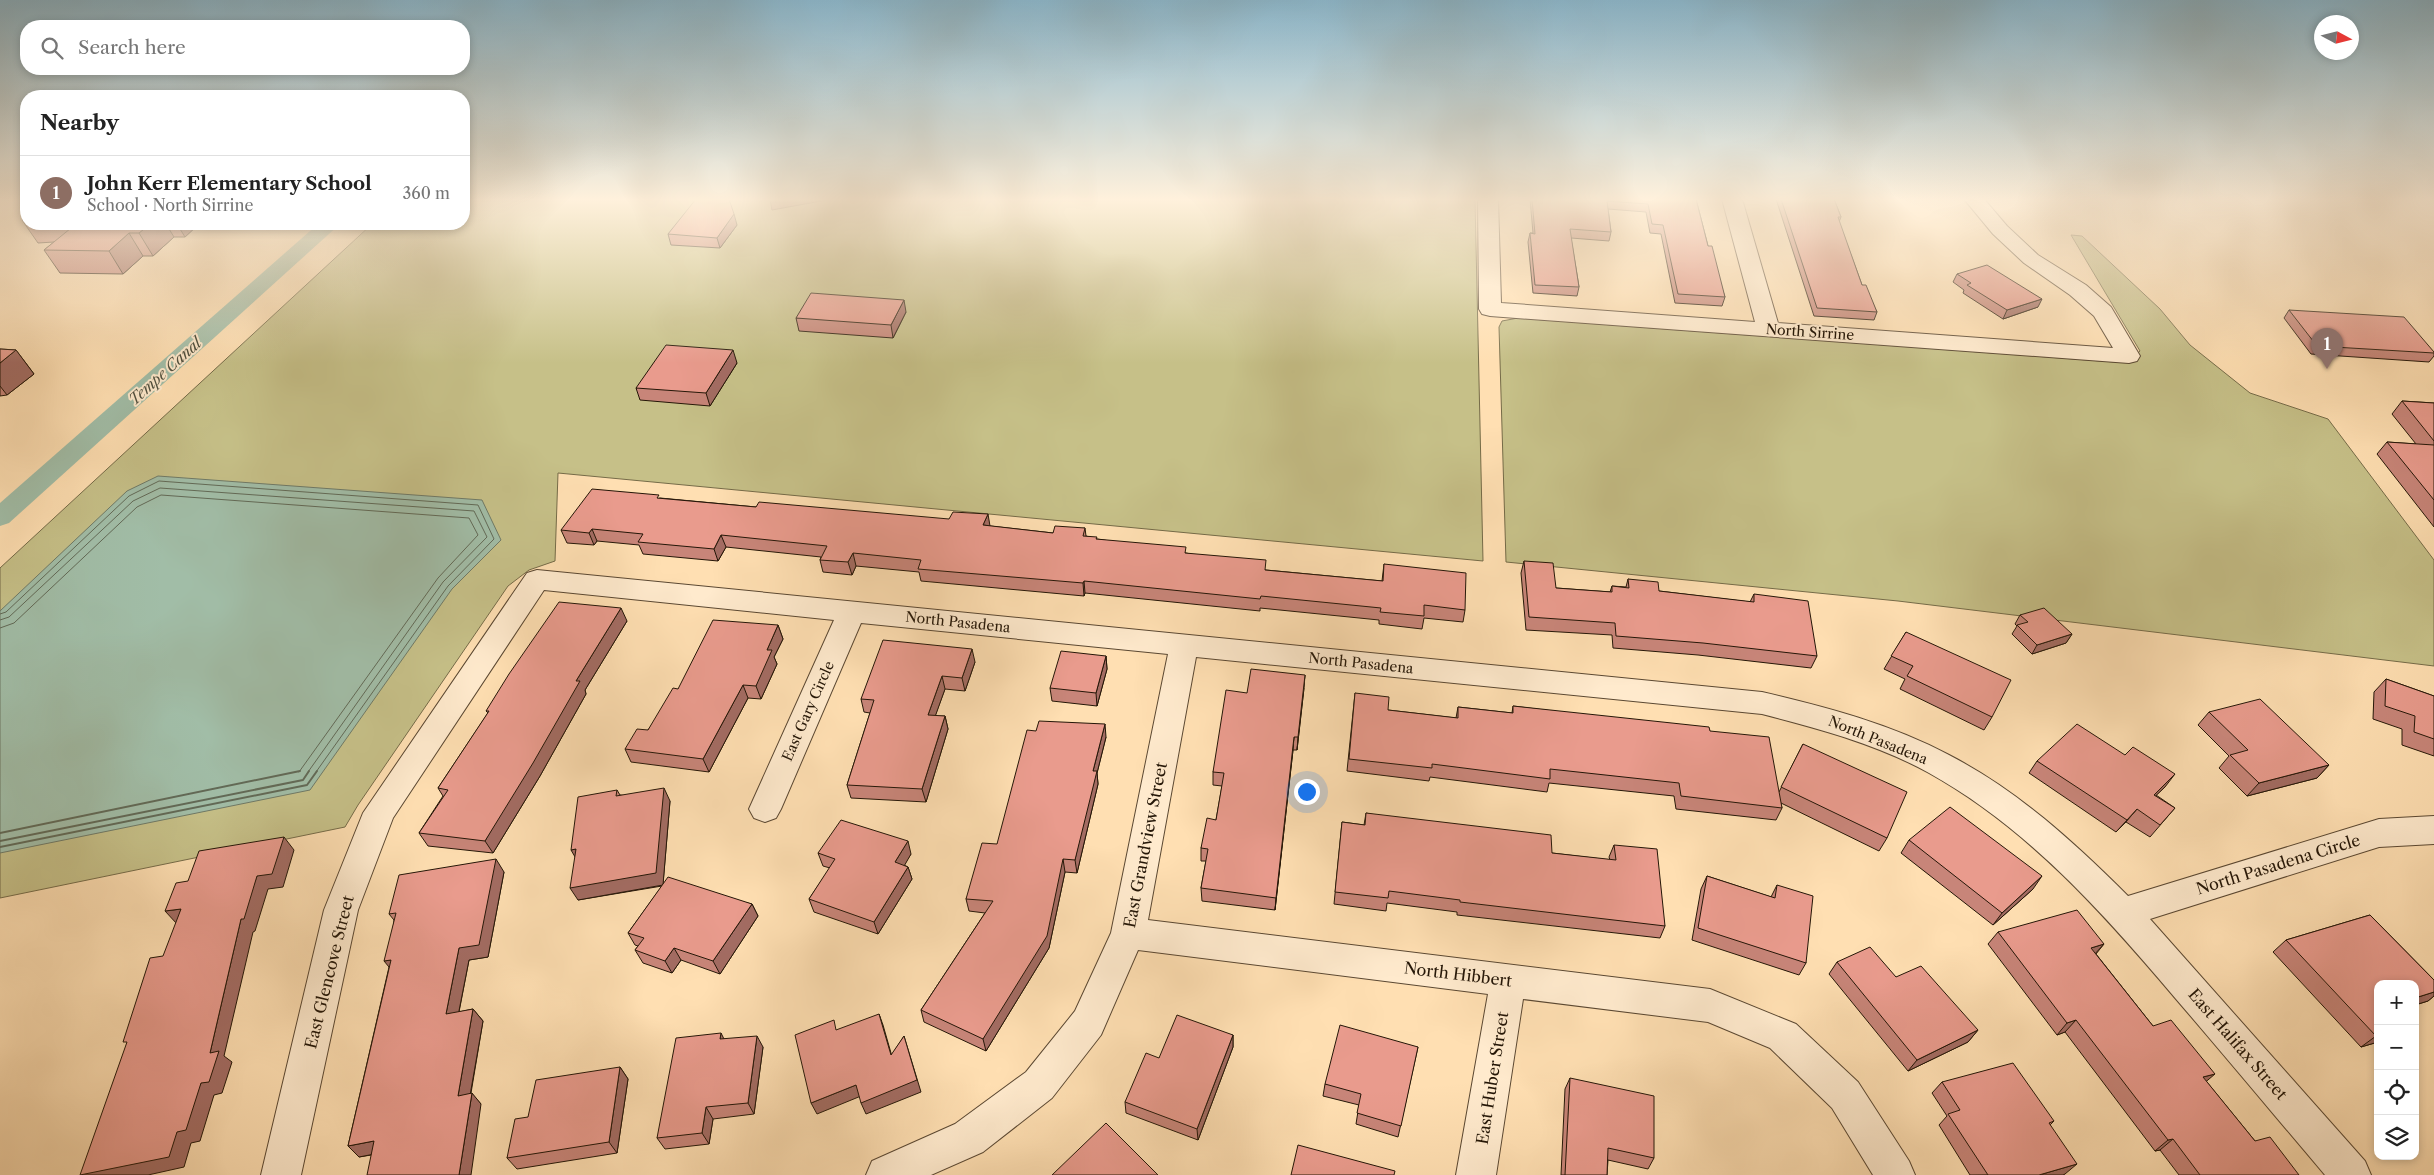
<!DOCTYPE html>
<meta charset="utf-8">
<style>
body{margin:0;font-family:"Libre Caslon Text",serif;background:#f2f2f2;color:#222}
.controls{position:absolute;right:15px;bottom:15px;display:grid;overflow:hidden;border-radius:10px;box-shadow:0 2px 8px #0003}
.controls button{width:45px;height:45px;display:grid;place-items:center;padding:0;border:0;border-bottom:1px solid #e0e0e0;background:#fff;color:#222;font:25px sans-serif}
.compass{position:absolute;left:2314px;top:15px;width:45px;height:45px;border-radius:50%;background:#fff;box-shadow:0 2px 8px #0003;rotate:97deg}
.you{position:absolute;left:1306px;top:791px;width:18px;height:18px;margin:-12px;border:4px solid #fff;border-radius:50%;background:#1a73e8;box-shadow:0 0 0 8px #1a73e833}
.badge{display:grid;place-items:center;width:32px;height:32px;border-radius:50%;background:#8f2418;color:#fff;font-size:16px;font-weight:700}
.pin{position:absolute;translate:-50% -41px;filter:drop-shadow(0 1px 2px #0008)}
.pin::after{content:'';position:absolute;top:26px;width:18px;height:15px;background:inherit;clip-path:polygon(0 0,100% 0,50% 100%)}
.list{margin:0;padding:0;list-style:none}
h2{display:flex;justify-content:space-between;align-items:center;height:65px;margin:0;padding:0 20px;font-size:21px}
h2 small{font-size:16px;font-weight:400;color:#767676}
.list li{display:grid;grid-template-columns:32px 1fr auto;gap:15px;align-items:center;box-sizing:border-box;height:75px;padding:0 20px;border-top:1px solid #e0e0e0}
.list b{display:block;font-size:19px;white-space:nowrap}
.list p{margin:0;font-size:16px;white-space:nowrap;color:#767676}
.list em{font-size:16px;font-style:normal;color:#767676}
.icon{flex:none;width:28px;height:28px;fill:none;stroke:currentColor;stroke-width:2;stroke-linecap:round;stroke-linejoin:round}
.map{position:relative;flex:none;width:2434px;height:1175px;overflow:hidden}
.search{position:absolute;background:#fff;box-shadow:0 2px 8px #0003;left:20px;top:20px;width:450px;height:55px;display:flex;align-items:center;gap:12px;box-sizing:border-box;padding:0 18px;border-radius:20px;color:#767676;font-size:19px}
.panel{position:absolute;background:#fff;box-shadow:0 2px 8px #0003;left:20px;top:90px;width:450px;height:140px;border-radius:20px}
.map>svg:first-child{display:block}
.green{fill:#c6c088;stroke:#756b48}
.water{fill:#a1bda7;stroke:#6f7a67}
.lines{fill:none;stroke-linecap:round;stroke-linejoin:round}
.shore-far1{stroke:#626a57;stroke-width:1}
.shore{stroke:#626a57;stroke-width:2}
.canal{fill:#a1bda7;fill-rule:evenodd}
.minor-casing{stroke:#5b4832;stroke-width:2}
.minor{fill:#ffeacd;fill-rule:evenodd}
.wall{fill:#c88579;stroke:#241607}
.shaded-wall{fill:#a36c63;stroke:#241607}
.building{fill:#e99b8d;stroke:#241607}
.labels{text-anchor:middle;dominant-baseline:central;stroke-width:4;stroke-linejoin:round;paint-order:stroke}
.street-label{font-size:14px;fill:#241607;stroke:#ffeacd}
.water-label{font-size:15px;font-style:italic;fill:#50503f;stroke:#ffeacd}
.near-street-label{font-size:16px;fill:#241607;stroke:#ffeacd}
</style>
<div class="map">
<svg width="2434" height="1175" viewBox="0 0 2434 1175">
<rect width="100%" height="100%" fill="#ffdfb2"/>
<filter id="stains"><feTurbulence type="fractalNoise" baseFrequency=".004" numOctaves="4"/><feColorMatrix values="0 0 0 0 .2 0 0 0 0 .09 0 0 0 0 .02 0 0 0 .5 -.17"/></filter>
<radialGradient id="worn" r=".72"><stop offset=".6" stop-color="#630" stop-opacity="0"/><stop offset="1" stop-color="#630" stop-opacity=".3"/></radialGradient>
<!-- green -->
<path class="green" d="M464,199H1475L1483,561L558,473L555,561L529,570L508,586L358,805L345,827L0,898V568L372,224H464Z
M2071,235L2082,236L2160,309L2190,345L2250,393L2328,419L2434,560V666L1898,601L1506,562L1499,327L1502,321L1518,318L2115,362L2131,359L2140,351Z"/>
<!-- water -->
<path class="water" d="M158,476L482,500L501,540L452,589L310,790L0,853V611L127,491Z"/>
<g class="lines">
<!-- shore-far1 -->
<path class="shore-far1" d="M0,614L6,612L129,496L159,481L478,505L494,539L448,586L316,772
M0,620L9,617L133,501L160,488L474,511L487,537L443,582L308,772
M0,628L14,623L137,507L161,495L469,518L478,535L438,578L299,772"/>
<!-- shore -->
<path class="shore" d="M0,833L300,771
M0,841L303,780L309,771
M0,847L307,785L317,771"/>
<!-- canal -->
<path class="canal" d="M318,224H340L9,523L0,526V503Z"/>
<!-- minor casing -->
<g class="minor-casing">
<path id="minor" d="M1478,199H1498L1501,303L1755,322L1722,199H1742L1778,323L2113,348L2094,316L2070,295L2024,263L1993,234L1964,199H1984L2007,226L2038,255L2086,285L2111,307L2140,356L2137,361L2129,363L1490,316L1482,314L1479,309Z
M537,570L1762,692C1826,707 1891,724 1949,755C2017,790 2074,842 2128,896L2379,819L2434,816V844L2379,847L2150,919L2365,1161L2371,1175H2325C2275,1116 2226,1057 2176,999C2104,914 2028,828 1929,773C1877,744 1819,729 1762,714L1196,657L1148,920L1710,989L1796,1024L1858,1082L1909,1161L1915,1175H1873L1832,1108L1770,1048L1708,1022L1523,999L1496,1175H1456L1488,994L1138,950L1101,1035L1052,1098L983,1152L931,1175H866L872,1161L955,1124L1026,1072L1075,1011L1111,933L1168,654L861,623L781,809L776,818L765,822L754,818L749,809L834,620L544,590L393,818L358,910L301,1175H261L324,910L363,813L527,573Z"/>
</g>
<!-- minor -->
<use href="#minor" class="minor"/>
</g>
<!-- wall -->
<path class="wall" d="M1530,199H1696L1708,246L1725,297L1722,306L1675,303L1661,234L1650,233L1646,212L1608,209L1611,232L1609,241L1571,238L1579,287L1577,296L1533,293L1528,242L1530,233H1533Z
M1776,199H1834L1841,217L1839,222L1862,285L1877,312L1874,320L1814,316Z
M26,216V224H199L185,237H174L153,256H143L123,274L60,273L44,250L54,242L38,243L22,220Z
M737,225L720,248L671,245L668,234Z
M1957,274L2038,307L2003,319L1963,293L1964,290L1953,282Z
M2289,310L2434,352V356L2429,362L2311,354L2284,318Z
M906,312L893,338L799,331L796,318Z
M0,349L16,350L34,374L7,395L0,396Z
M737,363L710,406L640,400L636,388Z
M2402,401L2434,403V527L2377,454L2387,442L2416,444L2392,414Z
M660,498L756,507L990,526L1053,533L1085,528L1086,536L1097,539L1186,553L1266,570L1382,581L1384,564L1465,610L1463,622L1424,618L1422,629L1379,624V620L1260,608V611L1085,593L1084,596L921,581L919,572L856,566L852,575L823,572L820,560L821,557L726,547L718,561L643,554L639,545L597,541L594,545L567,543L561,530Z
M1524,561L1556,588L1610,592L1612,586L1626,587L1628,579L1659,591L1750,602L1754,594L1817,656L1811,668L1698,655L1613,648L1612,635L1526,630L1521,573Z
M2020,615L2072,634L2066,643L2032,654L2012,634L2017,626L2015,624Z
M627,621L585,690L586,694L540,776L493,853L428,846L419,833L443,796L438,788L488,713L486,711Z
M778,625L783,639L774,657L777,664L761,699L748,698L709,772L631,762L625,749L648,730L678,689Z
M1906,632L1992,717L1984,730L1900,689L1905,679L1884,669Z
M1106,656L1107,669L1097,706L1052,701L1050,688Z
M975,662L965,691L945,689L935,716H945L948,729L926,802L851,798L847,785L870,713L864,712L861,699Z
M2386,679L2434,696V756L2402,745V729L2373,719L2374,692Z
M1304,688L1297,750H1293L1275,910L1202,901L1201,888L1206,861H1201V848L1216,820L1222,786L1213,785V772L1247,693Z
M1355,693L1388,710L1456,718L1458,707L1512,713L1513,706L1710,731L1779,792L1803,744L1887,838L1879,851L1781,803L1782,808L1776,820L1676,809L1674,796L1549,783L1547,792L1430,777L1429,781L1347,771Z
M2209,712L2329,765L2317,778L2247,796L2219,768L2229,756L2198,725Z
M1106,737L1097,773L1098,784L1077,873L1065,872L1049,948L986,1051L924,1022L921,1010L985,913L969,911L966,899L997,844Z
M2037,761L2165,787L2156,795L2175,808L2150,837L2126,822L2116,832L2029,773Z
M617,790L620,795L670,801L663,884L752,904L758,916L720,974L681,960L672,973L643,963L635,950L638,946L635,945L628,933L662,886L578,900Z
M1366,813L1552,853L1610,860L1609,857L1614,845L1665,926L1660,938L1457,915V912L1387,903L1386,911L1334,904L1342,822L1364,825Z
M1909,840L2033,889L1993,925L1901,853Z
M818,853L911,854L904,865L908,867L912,879L878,934L814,912L809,899L830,868L823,866Z
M504,872L488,957L469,960L459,1012L473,1009L483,1021L471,1093L481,1104L371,1155L359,1157L348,1146L389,967L394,920L389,914Z
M1707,876L1771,897L1777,885L1806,963L1799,975L1692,940L1701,889Z
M2370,915L2434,980V996L2428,1001L2415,1005V984H2378V1042L2361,1047L2273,952L2286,940Z
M1998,932L2104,944L2096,954L2153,1026L2206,1081L2255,1141L2299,1175H2179L2160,1150L2155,1151L2065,1032L2057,1035L1988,944Z
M1837,962L1896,977L1978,1030L1968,1042L1908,1071L1829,974Z
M1233,1035V1047L1198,1140L1126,1113L1125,1102L1159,1058Z
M724,1039L763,1047L754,1114L713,1119L709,1144L665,1149L657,1138Z
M1418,1047L1398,1137L1356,1124L1359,1105L1323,1096L1325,1084Z
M620,1067L628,1079L617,1153L517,1169L507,1158L528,1117Z
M1570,1078L1654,1158L1648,1169L1608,1160L1607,1175H1561L1565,1089Z
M1942,1082L2054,1121L2050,1125L2065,1174L1970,1175L1939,1125L1947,1116L1932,1093Z"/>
<!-- shaded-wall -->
<path class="shaded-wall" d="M770,199H832L772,210Z
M734,214L737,225L720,248L717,238Z
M150,224H166L174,237L153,256L139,233Z
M177,224H199L185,237Z
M129,233L143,256L123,274L109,251Z
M2042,299L2038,307L2003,319L2007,310Z
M904,300L906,312L893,338L891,325Z
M16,350L34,374L7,395L0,386V363Z
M733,350L737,363L710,406L706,393Z
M988,514L990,526L983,525Z
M592,529L597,541L594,545L589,533Z
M721,535L726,547L718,561L714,549Z
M853,553L856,566L852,575L848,562Z
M1084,581L1085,593L1084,596L1083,583Z
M621,608L627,621L585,690L586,694L540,776L493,853L485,841L576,681Z
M778,625L783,639L774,657L777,664L761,699L756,686L767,650Z
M2072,634L2066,643L2032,654L2037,645Z
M972,649L975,662L965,691L962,678Z
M1106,656L1107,669L1097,706L1096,693Z
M1305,675L1304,688L1297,750L1298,737Z
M942,676L945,689L931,728L928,715Z
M743,685L748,698L709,772L703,759Z
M945,716L948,729L926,802L922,789Z
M1105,724L1106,737L1097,773L1098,784L1077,873L1075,860L1093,771Z
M1294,737L1293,750L1275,910L1276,898Z
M2329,765L2317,778L2247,796L2259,783Z
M2175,774L2165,787L2144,807L2154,795Z
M664,788L670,801L663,885L578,900L570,888Z
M2137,809L2126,822L2116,832L2127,820Z
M284,837L294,850L283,887L268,889L255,931L253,932L224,1056L232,1062L222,1093L214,1095L200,1141L191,1143L184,1167L148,1175H81L177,1132L201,1083L210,1053L241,919L257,876Z
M908,841L911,854L899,875L895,862Z
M576,849L578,862L571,850Z
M496,859L504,872L488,957L469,960L456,1026L446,1014L459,948Z
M1063,859L1065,872L1049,948L986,1051L983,1039Z
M908,867L912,879L878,934L874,922Z
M2042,876L2033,889L1993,925L2002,913Z
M752,904L758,916L720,974L713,961Z
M181,909L177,924L165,911Z
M2104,944L2093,956L2091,948Z
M674,948L681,960L672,973L665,961Z
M391,960L394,973L384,961Z
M2434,992V996L2428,1001L2415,1005V998Z
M473,1009L483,1021L468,1107L458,1096Z
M879,1014L883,1025L895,1067L891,1055Z
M2076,1020L2065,1032L2057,1035L2067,1023Z
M1978,1030L1968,1042L1908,1071L1917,1060Z
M721,1033L727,1045L720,1039Z
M1233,1035V1047L1198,1140L1197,1129Z
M2378,1035V1042L2361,1047L2376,1036Z
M757,1036L763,1047L754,1114L748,1103Z
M904,1036L921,1092L866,1114L861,1103Z
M620,1067L628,1079L617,1153L609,1142Z
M2215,1074L2202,1085L2203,1077Z
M856,1085L861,1096L817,1114L811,1103Z
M472,1093L481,1104L471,1175H459Z
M706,1107L713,1119L709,1144L702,1133Z
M2173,1139L2160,1150L2155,1151L2168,1140Z
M374,1141L385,1152L359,1157L348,1146Z
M2077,1164L2065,1174L2063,1175H2039Z"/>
<!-- building -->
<path class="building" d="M696,199H729L734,214L717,238L668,234Z
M1532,199H1696L1708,246H1712L1725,297L1678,294L1663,225L1652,224L1648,204L1607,201L1611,232L1570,229L1579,287L1535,285L1530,233L1535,234Z
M1781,199H1834L1841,217H1838L1862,285H1866L1877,312L1817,308Z
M26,216V220H22Z
M76,224H150L139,233H129L109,251L44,250Z
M1987,265L2042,299L2007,310L1967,285L1971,283L1957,274Z
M811,293L904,300L891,325L796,318Z
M2289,310L2404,317L2434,352V353L2317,346Z
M666,345L733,350L706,393L636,388Z
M0,349L16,350L0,363Z
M2402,401L2434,403V441Z
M2387,442L2434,445V500Z
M592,489L659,495L657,498L756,507L759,502L949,519L953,512L988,514L983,525L1053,533L1055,526L1085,528L1083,536L1097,537L1096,539L1186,547L1185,553L1266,560L1265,570L1383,581L1384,564L1466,573L1465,610L1424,605V616L1380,612L1381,608L1261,596L1260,599L1084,581L1083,583L918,569L921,560L853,553L848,562L820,560L827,546L721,535L714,549L638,542L643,534L592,529L589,533L561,530Z
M1524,561L1553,563L1556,588L1612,592V586L1629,588L1628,579L1658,582L1659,591L1754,602V594L1808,601L1817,656L1703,643L1616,636L1615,623L1529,617Z
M559,602L621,608L576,681H580L533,763L485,841L419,833L448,790L438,788L489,711H486L509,674Z
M2044,608L2072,634L2037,645L2017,625L2028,622L2020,615Z
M713,620L778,625L767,650H772L756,686L743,685L703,759L625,749L637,729L648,730L673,688L678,689Z
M1906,632L2011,680L1992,717L1907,676L1913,666L1891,656Z
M883,640L972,649L962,678L942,676L928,715L945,716L922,789L847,785L874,700L861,699Z
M1061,651L1106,656L1096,693L1050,688Z
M1251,669L1305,675L1298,737H1294L1276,898L1201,888L1208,849L1201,848L1207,818L1216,820L1224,773L1213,772L1226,690L1247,693Z
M2386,679L2434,696V739L2414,732L2415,716L2385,706Z
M1355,693L1389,697L1388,710L1458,718V707L1513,713V706L1709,727L1710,731L1769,737L1782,808L1681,796L1679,783L1550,769V779L1432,764V768L1349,759Z
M2260,699L2329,765L2259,783L2230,755L2248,750L2209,712Z
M1039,721L1105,724L1093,771H1097L1075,860L1063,859L1047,936L983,1039L921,1010L993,901L966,899L982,843L997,844L1027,730L1036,731Z
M2077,724L2125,755L2133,747L2175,774L2154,795L2175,808L2160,825L2137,809L2127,820L2037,761Z
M1803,744L1907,792L1887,838L1781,787Z
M664,788L656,873L570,888L576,849L571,850L578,797L617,790L616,796Z
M1950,807L2042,876L2002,913L1909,840Z
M1366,813L1551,835L1552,853L1616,860L1614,845L1657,849L1665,926L1460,902V900L1389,891L1388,898L1335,892L1342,822L1365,825Z
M841,820L908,841L895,862L908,867L874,922L809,899L835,859L818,853Z
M284,837L272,874L257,876L244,919H241L210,1053L219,1051L209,1082L201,1083L186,1130L177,1132L169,1157L80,1175L127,1042H123L150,958L163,956L181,909L165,911L176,883L188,881L199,851Z
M496,859L479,945L459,948L446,1014L473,1009L458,1096L472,1093L459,1175H367L374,1141L348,1146L391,960L384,961L396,913L389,914L399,875Z
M1707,876L1775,898L1777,885L1813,896L1806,963L1698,928Z
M668,877L752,904L713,961L674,948L665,961L635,950L644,938L628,933Z
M2077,910L2104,944L2091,948L2153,1026L2171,1020L2215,1074L2203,1077L2255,1141L2270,1137L2299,1175H2200L2173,1139L2168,1140L2076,1020L2067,1023L1998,932Z
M2370,915L2434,980V992L2415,998V984H2378V1035L2376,1036L2286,940Z
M1870,947L1896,977L1921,966L1978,1030L1917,1060L1837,962Z
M879,1014L891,1055L904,1036L917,1080L861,1103L856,1085L811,1103L795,1035L834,1020L836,1030Z
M1177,1015L1233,1035L1197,1129L1125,1102L1146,1053L1159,1058Z
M1340,1025L1418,1047L1401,1126L1357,1113L1361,1094L1325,1084Z
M721,1033L720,1039L757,1036L748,1103L706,1107L702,1133L657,1138L676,1038Z
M2013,1063L2054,1121L2049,1123L2077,1164L2039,1175H1988L1948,1114L1960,1110L1942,1082Z
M620,1067L609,1142L507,1158L515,1119L528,1117L536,1080Z
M1570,1078L1654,1096V1158L1608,1148L1607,1175H1565Z
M1106,1123L1158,1175H1052Z
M1298,1145L1395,1171L1394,1175H1291Z"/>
<!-- sky -->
<linearGradient id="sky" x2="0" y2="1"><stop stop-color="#8bb8ce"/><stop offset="0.55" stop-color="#fff1dc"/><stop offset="1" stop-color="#fff1dc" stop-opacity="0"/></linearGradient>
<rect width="2434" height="363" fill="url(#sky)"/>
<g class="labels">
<!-- street labels -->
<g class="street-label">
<text transform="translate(1810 332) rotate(4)">North Sirrine</text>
<text transform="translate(958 622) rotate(6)">North Pasadena</text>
<text transform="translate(1361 663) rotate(6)">North Pasadena</text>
<text transform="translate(808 711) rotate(-66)">East Gary Circle</text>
<text transform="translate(1878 740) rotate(22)">North Pasadena</text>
</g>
<!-- water labels -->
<g class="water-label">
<text transform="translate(165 371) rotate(-42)">Tempe Canal</text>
</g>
<!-- near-street labels -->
<g class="near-street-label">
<text transform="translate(1145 845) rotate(-79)">East Grandview Street</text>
<text transform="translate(2278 864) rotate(-17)">North Pasadena Circle</text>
<text transform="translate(329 972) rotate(-76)">East Glencove Street</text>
<text transform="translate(1458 974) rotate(7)">North Hibbert</text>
<text transform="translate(2238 1044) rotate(49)">East Halifax Street</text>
<text transform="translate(1492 1078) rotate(-81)">East Huber Street</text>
</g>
</g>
<rect width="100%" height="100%" filter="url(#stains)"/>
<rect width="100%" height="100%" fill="url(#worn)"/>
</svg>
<div class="controls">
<button>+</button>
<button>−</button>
<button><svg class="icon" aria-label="locate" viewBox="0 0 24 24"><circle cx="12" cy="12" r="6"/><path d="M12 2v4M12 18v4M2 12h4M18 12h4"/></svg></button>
<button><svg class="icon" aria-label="layers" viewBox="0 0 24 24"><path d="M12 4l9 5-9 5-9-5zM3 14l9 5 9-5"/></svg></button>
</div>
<svg class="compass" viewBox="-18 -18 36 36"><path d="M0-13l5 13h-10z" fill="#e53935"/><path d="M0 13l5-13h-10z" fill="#767676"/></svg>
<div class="you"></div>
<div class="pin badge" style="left:2327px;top:369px;background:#8d6e63">1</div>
<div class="search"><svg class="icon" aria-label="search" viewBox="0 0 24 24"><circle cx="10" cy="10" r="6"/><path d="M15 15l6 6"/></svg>Search here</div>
<section class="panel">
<h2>Nearby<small></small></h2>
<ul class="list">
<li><span class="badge" style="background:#8d6e63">1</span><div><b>John Kerr Elementary School</b><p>School · North Sirrine</p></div><em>360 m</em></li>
</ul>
</section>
</div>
